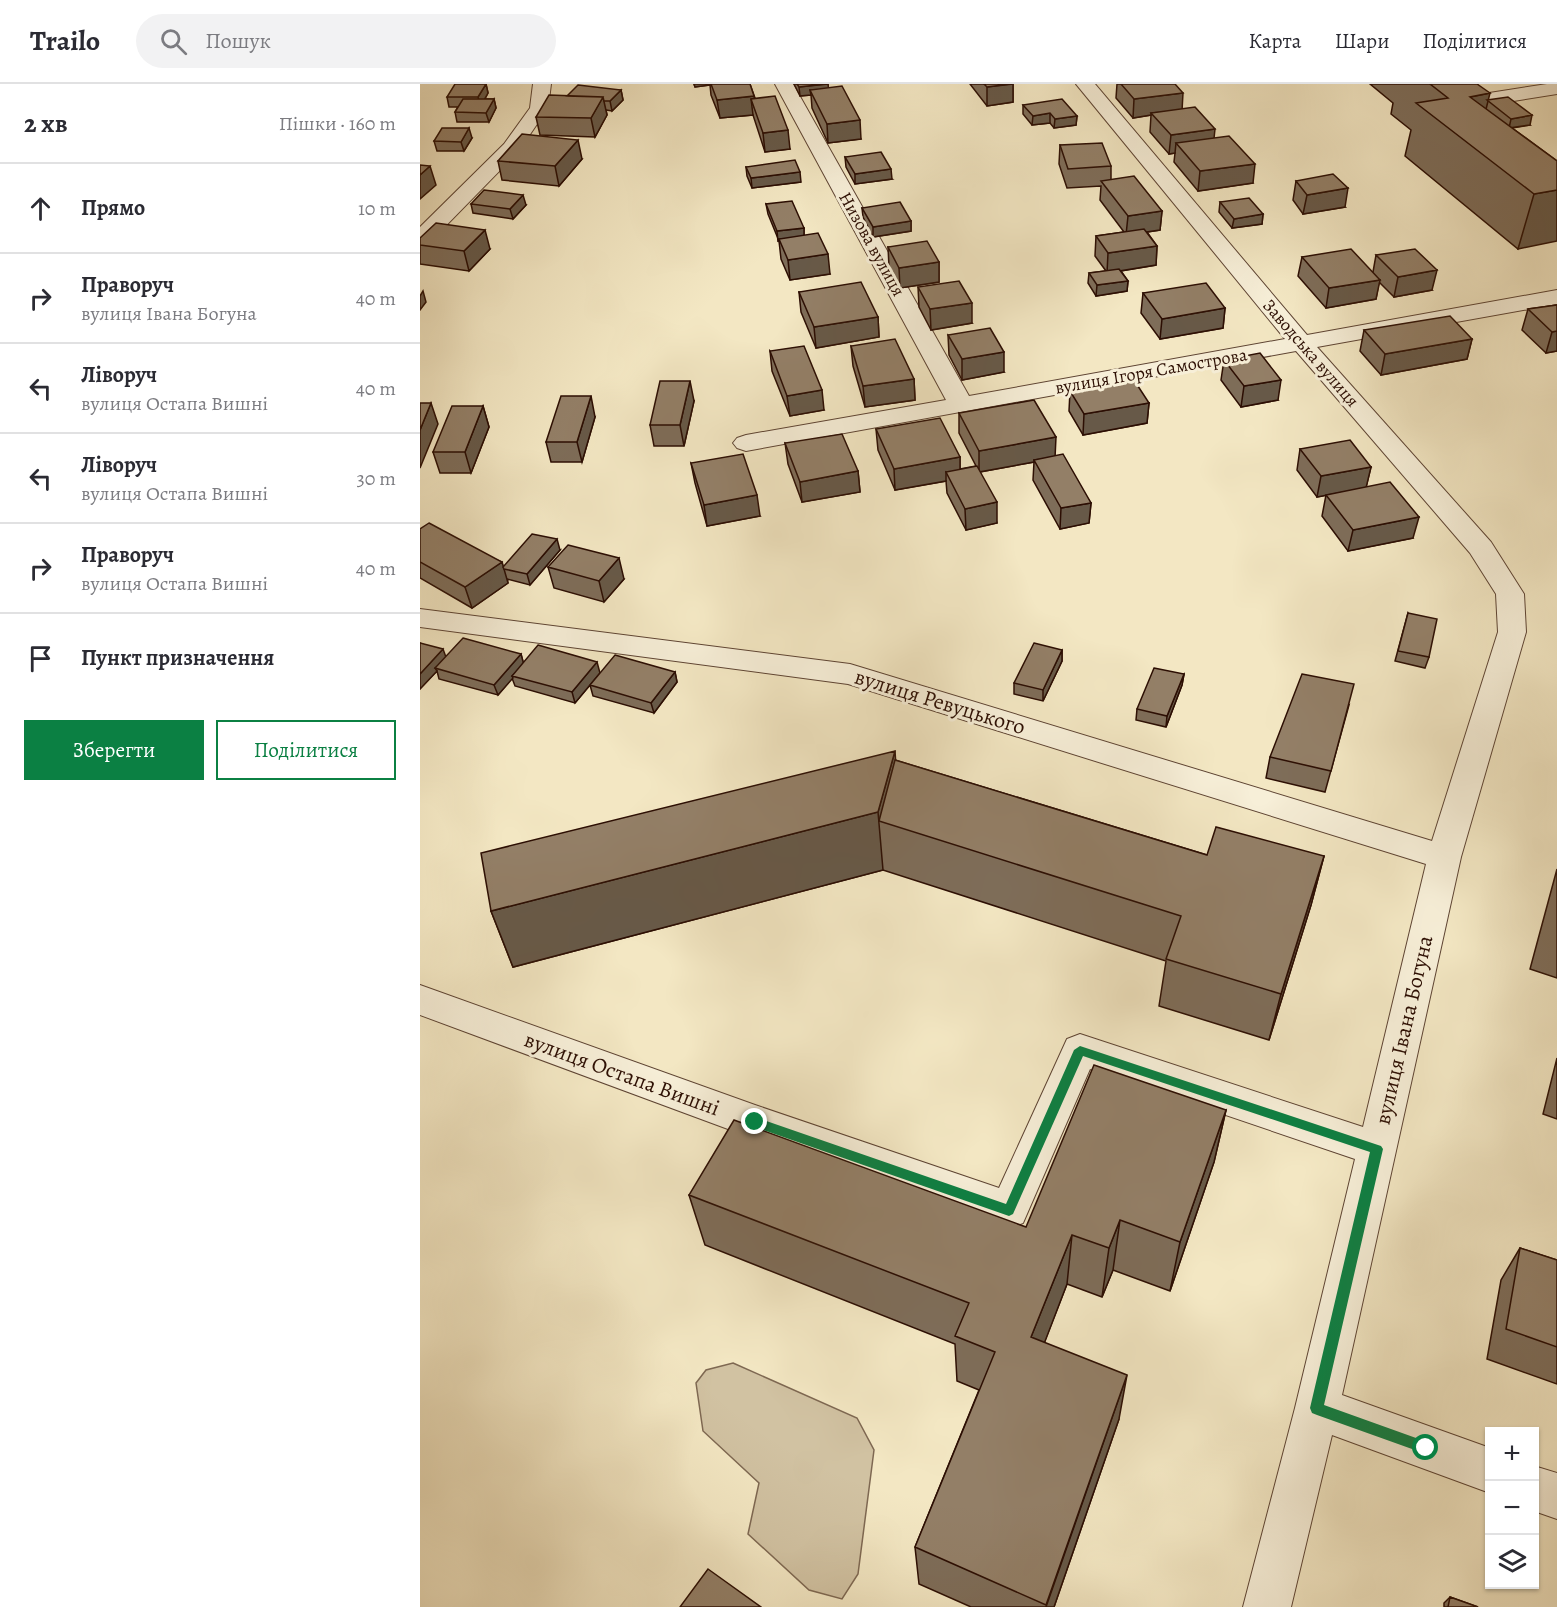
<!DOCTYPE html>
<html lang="uk">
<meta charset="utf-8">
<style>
body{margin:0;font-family:Alegreya,serif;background:#f2f2f3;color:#2b2b33}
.controls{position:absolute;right:18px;bottom:18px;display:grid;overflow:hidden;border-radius:0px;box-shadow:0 2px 4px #0004}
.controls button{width:54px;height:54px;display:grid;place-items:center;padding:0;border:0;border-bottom:2px solid #e1e1e2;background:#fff;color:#2b2b33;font:30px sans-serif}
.stop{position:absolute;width:18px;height:18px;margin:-14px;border:4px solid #0b8043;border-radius:50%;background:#fff}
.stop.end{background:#0b8043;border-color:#fff;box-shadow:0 2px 6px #0008}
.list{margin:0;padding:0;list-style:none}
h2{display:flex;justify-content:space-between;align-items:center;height:78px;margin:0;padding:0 24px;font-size:26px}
h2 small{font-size:20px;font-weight:400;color:#7c7c81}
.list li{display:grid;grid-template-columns:39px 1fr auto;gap:18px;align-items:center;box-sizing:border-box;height:90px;padding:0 24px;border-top:2px solid #e1e1e2}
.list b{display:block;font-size:22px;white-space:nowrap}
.list p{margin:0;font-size:20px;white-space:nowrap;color:#7c7c81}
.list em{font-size:20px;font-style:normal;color:#7c7c81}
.actions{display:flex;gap:12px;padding:18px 24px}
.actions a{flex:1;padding:14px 0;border:2px solid #0b8043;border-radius:0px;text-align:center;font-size:21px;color:#0b8043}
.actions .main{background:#0b8043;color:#fff}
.icon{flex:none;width:33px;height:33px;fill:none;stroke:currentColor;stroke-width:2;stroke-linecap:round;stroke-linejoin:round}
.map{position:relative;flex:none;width:1137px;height:1523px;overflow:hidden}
header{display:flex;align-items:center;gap:36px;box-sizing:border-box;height:84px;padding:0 30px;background:#fff;border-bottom:2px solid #e1e1e2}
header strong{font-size:28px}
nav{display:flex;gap:33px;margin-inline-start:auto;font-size:21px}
.search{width:420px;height:54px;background:#f2f2f3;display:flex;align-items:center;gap:15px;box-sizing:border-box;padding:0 21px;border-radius:33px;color:#7c7c81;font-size:22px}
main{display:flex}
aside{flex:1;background:#fff}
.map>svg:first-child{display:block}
.green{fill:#d1c2a2;stroke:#7e6852;stroke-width:1.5}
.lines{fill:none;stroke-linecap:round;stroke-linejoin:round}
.minor-casing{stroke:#5e4433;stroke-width:2}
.minor{fill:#f7efd8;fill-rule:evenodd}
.wall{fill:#7e6d59;stroke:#2c0e03;stroke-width:1.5}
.shaded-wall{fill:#675948;stroke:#2c0e03;stroke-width:1.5}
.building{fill:#937f67;stroke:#2c0e03;stroke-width:1.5}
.route{fill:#0b8043}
.labels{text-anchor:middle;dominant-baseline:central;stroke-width:6;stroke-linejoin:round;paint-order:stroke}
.far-street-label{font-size:18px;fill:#2c0e03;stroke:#f7efd8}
.street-label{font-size:22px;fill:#2c0e03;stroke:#f7efd8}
</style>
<header>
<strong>Trailo</strong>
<div class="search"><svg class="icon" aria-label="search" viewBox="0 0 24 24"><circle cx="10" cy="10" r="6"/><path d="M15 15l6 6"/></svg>Пошук</div>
<nav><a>Карта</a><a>Шари</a><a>Поділитися</a></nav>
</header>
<main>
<aside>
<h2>2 хв<small>Пішки · 160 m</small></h2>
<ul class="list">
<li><svg class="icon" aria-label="ahead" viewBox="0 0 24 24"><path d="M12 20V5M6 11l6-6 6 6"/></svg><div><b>Прямо</b></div><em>10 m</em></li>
<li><svg class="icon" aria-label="right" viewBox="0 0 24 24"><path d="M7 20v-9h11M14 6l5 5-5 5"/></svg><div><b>Праворуч</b><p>вулиця Івана Богуна</p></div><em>40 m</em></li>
<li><svg class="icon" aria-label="left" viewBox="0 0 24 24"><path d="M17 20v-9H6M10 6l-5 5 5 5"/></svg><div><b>Ліворуч</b><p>вулиця Остапа Вишні</p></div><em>40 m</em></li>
<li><svg class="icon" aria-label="left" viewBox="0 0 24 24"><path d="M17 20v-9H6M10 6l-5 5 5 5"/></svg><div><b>Ліворуч</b><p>вулиця Остапа Вишні</p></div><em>30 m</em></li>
<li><svg class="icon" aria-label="right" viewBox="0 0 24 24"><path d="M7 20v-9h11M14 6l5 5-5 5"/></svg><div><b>Праворуч</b><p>вулиця Остапа Вишні</p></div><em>40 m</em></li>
<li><svg class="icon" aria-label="arrive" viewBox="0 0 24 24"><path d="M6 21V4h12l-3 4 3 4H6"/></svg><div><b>Пункт призначення</b></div></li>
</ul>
<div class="actions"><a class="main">Зберегти</a><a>Поділитися</a></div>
</aside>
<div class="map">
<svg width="1137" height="1523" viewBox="0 0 1137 1523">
<rect width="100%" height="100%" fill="#f3e7c3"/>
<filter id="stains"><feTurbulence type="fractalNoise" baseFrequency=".00333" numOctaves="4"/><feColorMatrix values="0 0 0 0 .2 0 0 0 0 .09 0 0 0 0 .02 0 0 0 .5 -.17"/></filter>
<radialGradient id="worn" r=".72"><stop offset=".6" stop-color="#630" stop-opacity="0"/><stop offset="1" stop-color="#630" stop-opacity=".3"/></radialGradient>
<!-- green -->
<path class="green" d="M313,1279L437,1334L454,1366L438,1490L422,1515L389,1506L328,1450L339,1399L283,1347L276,1299L286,1286Z"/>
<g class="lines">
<!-- minor casing -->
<g class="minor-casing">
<path id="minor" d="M113,0H131L128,24L98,68L8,160L0,161V143L84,60L110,24Z
M355,0H373L549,312L865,255L656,0H675L887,251L1137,206V220L897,263L1071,458L1104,510L1106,548L1041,773L922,1311L1070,1364V1409L912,1351L871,1523H823L875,1324L935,1075L670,985L603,1139L589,1144L335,1055L0,931V901L335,1021L579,1104L647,955L660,950L943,1043L1006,780L428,600L0,543V525L430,580L1012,757L1078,548L1076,510L1050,469L876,267L326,367L317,364L313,359L317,354L326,351L526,316Z
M1127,0H1137V10L1050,24L1043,22L1041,18L1043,14L1050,12Z
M1114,1382L1137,1389V1435L1114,1427Z"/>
</g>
<!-- minor -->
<use href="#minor" class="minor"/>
</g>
<!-- wall -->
<path class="wall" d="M66,0L68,9L65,15H74L76,24L69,38H37L35,28L38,23H29L27,13Z
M274,0H330L335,14L370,65L345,68L333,31L300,34L291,11L290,1L275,3Z
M374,0H408V4L441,55L408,59L392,24L391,11L380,12Z
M550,0H593V18L567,22Z
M697,0H755L762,25L794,54L833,99L778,107L754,78L755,69L749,70L730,48L731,31L713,34L696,14Z
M950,0H1057L1068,16L1110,41L1092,44L1137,77L1098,165L985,72L991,46L971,30L973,19Z
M201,6L203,16L192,27L186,26L187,31L175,53L120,51L116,33L147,12Z
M603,21L657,32L656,41L634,44L630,39L612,41L603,30Z
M52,54L44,67H17L14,57Z
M640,61L691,82V96L742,127L740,146L727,148L737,162L736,181L701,187L708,197L707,207L676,212L668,199L669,189L686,187L675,172L676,152L704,148L680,116L681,102L647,104L639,80Z
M425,73L472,95L435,100L426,83Z
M162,75L139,102L82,96L78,77Z
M326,83L381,98L332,104L327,92Z
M876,97L925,123L883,130L873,116Z
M800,118L843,130L842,140L812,144L799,128Z
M51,120L106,121L93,135L53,129Z
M346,120L384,144V151L410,190L370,196L361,175L359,157L348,130Z
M442,124L491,137V147L453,153L443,133Z
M0,154L70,165L49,187L0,180Z
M468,163L519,178V198L480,204L469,183Z
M956,171L1012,206L974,213L959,198L956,215L906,224L878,192L882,173L953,188Z
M498,203L552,239L511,246L499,223Z
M379,208L458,233L459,253L396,264L381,228Z
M723,209L805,224L803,244L740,255L721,229Z
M1137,221V267L1126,269L1102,246L1108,225Z
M944,246L1052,255L1047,275L961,291L940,267Z
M528,251L584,288L542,296L529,271Z
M431,262L494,295L495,316L445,323L433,282Z
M350,267L404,326L370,332L352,287Z
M804,276L858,316L821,323L801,296Z
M650,307L729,319L727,339L663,351L649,327Z
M274,317L264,362H234L230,341Z
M63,322L69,343L51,389H20L13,368Z
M539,329L635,372L671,419L669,439L640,445L613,396L614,378L560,388L577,439L546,446L527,409L526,397L475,406L458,366L456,345L540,373V385L556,382L539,349Z
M175,333L162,378H131L126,358Z
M365,359L438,387L440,408L382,418L368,380Z
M880,365L951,383L946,403L993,454L928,467L902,432L906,411L897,413L877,386Z
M271,379L340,432L287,442L275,399Z
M0,445L82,478L83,483L140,466L110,501L87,495L88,499L52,524L0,494Z
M128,483L204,495L184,518L134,504Z
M988,529L1009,573L1005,584L975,577Z
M0,559L25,573L101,570L103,578L180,589L155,619L95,602L92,594L78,611L19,595L17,587L0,605Z
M642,566V577L623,617L594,610V599Z
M255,588L257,598L234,629L173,612L170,601Z
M764,590L762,601L746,643L716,636L717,625Z
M929,621L905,708L846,694L850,673Z
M475,676L787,771L904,772L891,821L849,956L739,922L746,877L463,786L93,883L71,827Z
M1137,785V894L1110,885Z
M1137,974V1035L1123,1030Z
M806,1026L794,1078L750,1207L693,1186L682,1213L647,1200L624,1259L699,1335L634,1523H551L499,1500L495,1463L559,1306L537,1297L535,1260L285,1161L269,1111L606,1143Z
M1100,1164L1137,1176V1300L1067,1275L1081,1196Z
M1030,1513L1058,1523H1024V1519Z"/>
<!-- shaded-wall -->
<path class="shaded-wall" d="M66,0L68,9L60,23L58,13Z
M274,0H289L290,1L275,3Z
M408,0L409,9L390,6L391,11L380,12L379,3Z
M593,0V18L567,22V3Z
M201,6L203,16L192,27L190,17Z
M763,9L762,27L731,29V31L713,34L714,15Z
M1070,9L1057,62L1050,13Z
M334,12L337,30L331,15L333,31L300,34L297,16Z
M183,13L187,31L175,53L171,34Z
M74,15L76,24L69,38L66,29Z
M630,29V39L612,41L613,32Z
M1112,31L1110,41L1089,44L1091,35Z
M657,32L656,41L634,44L635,35Z
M440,36L441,55L408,59L407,40Z
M49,44L52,54L44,67L41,58Z
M795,45L793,64L756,59L755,69L749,70L751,51Z
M368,46L370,65L345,68L343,49Z
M158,56L162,75L139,102L135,82Z
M835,80L833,99L778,107L780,87Z
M10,82L16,101L0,115V91Z
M471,85L472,95L435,100V90Z
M380,88L381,98L332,104L331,94Z
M928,104L925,123L883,130L887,111Z
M1137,106V157L1098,165L1114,110Z
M103,111L106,121L93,135L90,125Z
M742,127L740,146L706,151L708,132Z
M843,130L842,140L812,144L814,135Z
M491,137V147L453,153V143Z
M384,144V154L359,155L358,158L357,147Z
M65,146L70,165L49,187L44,167Z
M737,162L736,181L687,189L688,169Z
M408,170L410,190L370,196L368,176Z
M519,178V198L480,204L479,184Z
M1017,186L1012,206L974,213L978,193Z
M960,196L956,215L906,224L909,204Z
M708,197L707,207L676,212L677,201Z
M3,207L6,218L0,226V212Z
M552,219V239L511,246L510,225Z
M805,224L803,244L740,255L742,235Z
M458,233L459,253L396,264L394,243Z
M1137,247V267L1126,269L1132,248Z
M1052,255L1047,275L961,291L965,270Z
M584,268V288L542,296V275Z
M494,295L495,316L445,323L443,302Z
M861,296L858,316L821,323L824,302Z
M270,297L274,317L264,362L260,341Z
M402,306L404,326L370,332L367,312Z
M171,312L175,333L162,378L157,358Z
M11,319L18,340L0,384V346Z
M729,319L727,339L663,351L664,330Z
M63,322L69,343L51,389L45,368Z
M636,353L635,374L614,376V378L559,388V367Z
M540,373V394L526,388V397L475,406L474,385Z
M951,383L946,404L897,413L901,392Z
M438,387L440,408L382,418L380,398Z
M337,411L340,432L287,442L284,421Z
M577,418V439L546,446L545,425Z
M671,419L669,439L640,445L641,424Z
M999,433L993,454L928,467L933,446Z
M137,455L140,466L110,501L107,490Z
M199,474L204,495L184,518L179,497Z
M82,478L88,499L52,524L45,503Z
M23,565L27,576L15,584L17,587L0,605V590Z
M642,566V577L623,617V606Z
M101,570L104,581L92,592L93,594L78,611L74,601Z
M177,578L180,589L155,619L152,608Z
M255,588L257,598L234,629L231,619Z
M764,590L762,601L746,643L747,632Z
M475,667L479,726L459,737L458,728Z
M458,728L463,786L93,883L71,827Z
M904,772L891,821L849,956L861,910Z
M806,1026L794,1078L750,1207L760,1158Z
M700,1136L693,1186L682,1213L689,1164Z
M652,1151L647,1200L609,1299L611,1253Z
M707,1291L699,1335L634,1523H626Z"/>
<!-- building -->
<path class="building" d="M35,0H66L58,13H27Z
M291,0H330L334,12L297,16Z
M377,0H405L379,3Z
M564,0H590L567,3Z
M701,0H755L763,9L714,15Z
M1010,0H1057L1070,9L1050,13L1137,77V106L1114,110L996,19L1028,14Z
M158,1L201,6L190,17H184L183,13L147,12Z
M422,2L440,36L407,40L390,6Z
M129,11L183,13L171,34L116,33Z
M355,12L368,46L343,49L331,15Z
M1088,13L1112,31L1091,35L1067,16Z
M43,15H74L66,29L35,28Z
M642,15L657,32L635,35L630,29L613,32L603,21Z
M775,23L795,45L751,51L731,29Z
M22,44H49L41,58L14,57Z
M102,50L158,56L135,82L78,77Z
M809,52L835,80L780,87L756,59Z
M682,59L691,82L648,85L640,61Z
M461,68L471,85L435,90L425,73Z
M375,76L380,88L331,94L326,83Z
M0,81L10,82L0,91Z
M913,90L928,104L887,111L876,97Z
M714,92L742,127L708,132L681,97Z
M64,106L103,111L90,125L51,120Z
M829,114L843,130L814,135L800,118Z
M372,117L384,144L357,147L346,120Z
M480,118L491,137L453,143L442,124Z
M16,139L65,146L44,167L0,161V154Z
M724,145L737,162L688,169L676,152Z
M398,149L408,170L368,176L359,155Z
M507,157L519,178L479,184L468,163Z
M931,165L960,196L909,204L882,173Z
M995,165L1017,186L978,193L956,171Z
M699,185L708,197L677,201L669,189Z
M539,197L552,219L510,225L498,203Z
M441,198L458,233L394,243L379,208Z
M786,199L805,224L742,235L723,209Z
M1137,221V247L1132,248L1108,225Z
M1030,232L1052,255L965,270L944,246Z
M570,244L584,268L542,275L528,251Z
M475,255L494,295L443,302L431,262Z
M384,262L402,306L367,312L350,267Z
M840,269L861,296L824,302L804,276Z
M714,296L729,319L664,330L650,307Z
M240,297H270L260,341H230Z
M141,312H171L157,358H126Z
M614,316L636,353L559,367L539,329Z
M0,319H11L0,346Z
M32,322H63L45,368H13Z
M520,334L540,373L474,385L456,345Z
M422,350L438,387L380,398L365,359Z
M930,356L951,383L901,392L880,365Z
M323,370L337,411L284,421L271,379Z
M643,370L671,419L641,424L614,376Z
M557,382L577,418L545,425L526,388Z
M970,398L999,433L933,446L906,411Z
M9,439L82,478L45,503L0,478V445Z
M112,450L137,455L107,490L84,485L83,483Z
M148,461L199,474L179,497L128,483Z
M988,529L1017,535L1009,573L978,567Z
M43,554L101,570L74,601L15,584Z
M0,559L23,565L0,590Z
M614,559L642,566L623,606L594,599Z
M118,561L177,578L152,608L92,592Z
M195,571L255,588L231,619L170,601Z
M734,584L764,590L747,632L717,625Z
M882,590L934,600L911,687L850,673Z
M475,667L458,728L71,827L61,769Z
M475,676L787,771L796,743L904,772L861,910L746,875L761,832L459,737Z
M674,981L806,1026L760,1158L700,1136L689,1164L652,1151L611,1253L707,1291L626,1521L495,1463L575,1268L535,1252L549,1219L269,1111L314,1036L606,1143Z
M1100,1164L1137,1176V1263L1086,1245Z
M288,1485L341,1523H260Z
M1030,1513L1058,1523H1028Z"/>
<!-- route -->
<path class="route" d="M660,962L961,1062L963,1065L904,1321L1010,1359L1012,1364L1010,1368L1006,1370L897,1331L892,1329L890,1324L950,1068L663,972L593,1130L589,1132L335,1043L329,1038L335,1033L586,1120L654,966Z"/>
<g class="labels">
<!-- far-street labels -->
<g class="far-street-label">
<text transform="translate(452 160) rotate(61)">Низова вулиця</text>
<text transform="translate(891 269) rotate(49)">Заводська вулиця</text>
<text transform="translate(731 287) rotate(-10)">вулиця Ігоря Самострова</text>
</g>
<!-- street labels -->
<g class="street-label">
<text transform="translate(520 618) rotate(17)">вулиця Ревуцького</text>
<text transform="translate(984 946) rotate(-77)">вулиця Івана Богуна</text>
<text transform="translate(202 990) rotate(20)">вулиця Остапа Вишні</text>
</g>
</g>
<rect width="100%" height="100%" filter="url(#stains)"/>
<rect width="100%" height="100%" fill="url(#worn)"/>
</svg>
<div class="controls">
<button>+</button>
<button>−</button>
<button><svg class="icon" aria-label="layers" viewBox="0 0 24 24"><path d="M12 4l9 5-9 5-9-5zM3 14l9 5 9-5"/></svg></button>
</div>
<div class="stop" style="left:1006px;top:1364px"></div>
<div class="stop end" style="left:335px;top:1038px"></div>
</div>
</main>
